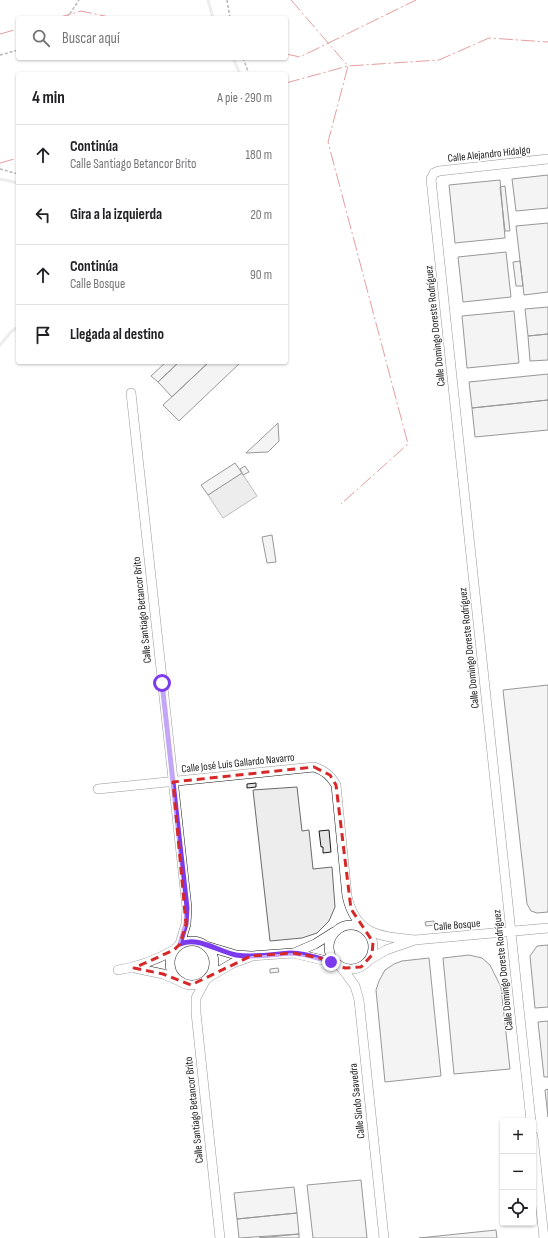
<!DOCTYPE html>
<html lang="es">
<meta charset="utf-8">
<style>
body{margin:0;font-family:"Sofia Sans Condensed",sans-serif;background:#f6f6f6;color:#202124}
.controls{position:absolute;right:12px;bottom:12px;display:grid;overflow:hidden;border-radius:4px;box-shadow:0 1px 3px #0004}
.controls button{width:36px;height:36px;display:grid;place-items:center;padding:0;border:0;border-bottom:1px solid #e0e0e0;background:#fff;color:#202124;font:20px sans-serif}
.stop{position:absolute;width:12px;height:12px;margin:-9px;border:3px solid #7c3aed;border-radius:50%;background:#fff}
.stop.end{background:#7c3aed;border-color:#fff;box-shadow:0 1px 4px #0008}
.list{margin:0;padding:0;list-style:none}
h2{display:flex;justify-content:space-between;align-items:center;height:52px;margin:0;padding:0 16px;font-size:17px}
h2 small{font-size:13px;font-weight:400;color:#757577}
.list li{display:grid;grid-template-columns:26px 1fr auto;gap:12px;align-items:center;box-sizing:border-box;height:60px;padding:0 16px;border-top:1px solid #e0e0e0}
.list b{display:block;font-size:15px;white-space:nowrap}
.list p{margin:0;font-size:13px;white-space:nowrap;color:#757577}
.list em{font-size:13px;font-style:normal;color:#757577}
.icon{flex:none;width:22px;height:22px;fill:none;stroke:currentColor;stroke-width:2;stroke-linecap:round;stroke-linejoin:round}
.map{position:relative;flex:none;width:548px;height:1238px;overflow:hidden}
.search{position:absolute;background:#fff;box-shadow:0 1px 3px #0004;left:16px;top:16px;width:272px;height:44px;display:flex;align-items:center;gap:10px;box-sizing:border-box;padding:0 14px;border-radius:4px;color:#757577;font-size:15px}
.panel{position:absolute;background:#fff;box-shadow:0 1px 3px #0004;left:16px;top:72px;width:272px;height:292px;border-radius:4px}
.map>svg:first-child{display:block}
.built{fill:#ededed;stroke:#6a6a6a}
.water{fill:#d7d7d7;stroke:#6a6a6a}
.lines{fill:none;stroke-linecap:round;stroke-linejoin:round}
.stream{stroke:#d7d7d7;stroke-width:3}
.building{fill:#e6e6e6;stroke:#1a1a1a}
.street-casing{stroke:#1a1a1a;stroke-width:10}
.path{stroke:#5f5f5f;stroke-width:1.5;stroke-dasharray:3 2;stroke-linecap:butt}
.street{stroke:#fff;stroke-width:9}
.power{stroke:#c62828;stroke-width:1;stroke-dasharray:14 3 2 3;stroke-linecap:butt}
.route{stroke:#7c3aed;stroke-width:5}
.marked{fill:none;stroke:#d62828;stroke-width:3;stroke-dasharray:8 5;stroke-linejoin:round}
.labels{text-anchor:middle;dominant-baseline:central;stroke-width:3;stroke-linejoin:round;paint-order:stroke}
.street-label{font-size:11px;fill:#1a1a1a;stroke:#fff}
</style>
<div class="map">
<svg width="548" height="1238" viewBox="0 0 548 1238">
<rect width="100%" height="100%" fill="#fff"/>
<!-- built -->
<path class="built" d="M297,787L302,831L309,830L313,869L332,867L335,907L329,921L317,933L302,938L270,941L253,790Z"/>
<!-- water -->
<path class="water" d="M242,473L257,496L223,518L208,495Z"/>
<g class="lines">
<!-- stream -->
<path class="stream" d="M208,0L213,18
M233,58L240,74
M0,179L18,183
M0,345L12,331L18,327"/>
</g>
<!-- building -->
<path class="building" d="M548,175V208L516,211L512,179Z
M500,180L505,238L455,243L449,185Z
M505,186L510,231H505L500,187Z
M548,223V292L524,295L516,226Z
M506,252L511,297L463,302L458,257Z
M520,261L523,286H516L513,262Z
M548,307V334L528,336L525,309Z
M514,311L519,363L467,368L462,316Z
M548,334V360L530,361L528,336Z
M166,362H179L158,382L151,376Z
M179,362H209L172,397L158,382Z
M209,362H241L179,421L163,405Z
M548,374V400L472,408L469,382Z
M548,400V430L475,437L472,408Z
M278,423L279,441L268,452L246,453Z
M235,463L242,473L208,495L201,485Z
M245,466L249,472L243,475L240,469Z
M272,535L276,562L267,563L262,537Z
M548,685V912L537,913L531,911L527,904L503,690Z
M256,783V787L247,788V784Z
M329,830L331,852L323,853V847H321L319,831Z
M434,921V925L426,926L425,922Z
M548,945V1007L535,1008L530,956L537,946Z
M469,955L482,958L490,965L501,987L510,1069L454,1074L443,958Z
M429,958L441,1076L385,1082L376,990L379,981L385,970L394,964L402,961Z
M278,968L279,972L270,973V969Z
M548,1021V1077H544L538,1022Z
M548,1089V1117L545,1090Z
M361,1180L367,1238H313L307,1185Z
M294,1187L297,1213L237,1219L234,1193Z
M297,1213L299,1234L239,1238L237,1219Z
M496,1230L497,1238H419Z
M299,1234V1238H259Z"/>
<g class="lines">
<!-- street casing -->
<g class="street-casing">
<path id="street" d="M131,393L187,908L186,924L180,944
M98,789L314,767C325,771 330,775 336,785L347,896C356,936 380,936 415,940
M329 947a22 22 0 1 1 44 0a22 22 0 1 1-44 0Z
M170 963a22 22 0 1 1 44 0a22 22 0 1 1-44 0Z
M206,946L236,955L251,956L293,953L331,962L340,966L347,975L355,986L359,1000L384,1238
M294,953L315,944L334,932
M369,960L386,950L415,940L548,928
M135,968L163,974L177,980
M118,970C139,967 156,960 174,950
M209,977L233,963L250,957
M205,981L196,998V1013L220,1238
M531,1121L431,179L434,173L439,171L548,159
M533,1136L544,1238"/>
</g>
<!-- path -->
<path class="path" d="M227,0L230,18
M67,18L79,0
M0,55L18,50
M243,58L249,74
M0,169L18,174"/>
<!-- street -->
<use href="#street" class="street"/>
<!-- power -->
<path class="power" d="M291,0L348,66L328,142L408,444L341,504
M57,18L81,11L114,18
M0,34L18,29
M286,54L300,57L416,0
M286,83L348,66L439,60L489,38L548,42
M0,163L18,158"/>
</g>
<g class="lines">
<!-- route -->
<path class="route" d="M162,683L187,908L186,924L180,944C198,936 217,951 236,955C254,958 273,954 291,953C305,953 318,958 331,962"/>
</g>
<!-- marked area -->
<path d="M0 0H548V1238H0ZM314,767L330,775L336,785L351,909L373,942L372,955L361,967L345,968L320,958L293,953L251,956L191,985L163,974L134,968L174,950L180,944L186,924L173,782Z" fill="#fff" fill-opacity=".55" fill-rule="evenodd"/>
<path class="marked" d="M314,767L330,775L336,785L351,909L373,942L372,955L361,967L345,968L320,958L293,953L251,956L191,985L163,974L134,968L174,950L180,944L186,924L173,782Z"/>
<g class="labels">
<!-- street labels -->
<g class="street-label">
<text transform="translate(489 154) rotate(-6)">Calle Alejandro Hidalgo</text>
<text transform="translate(435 326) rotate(-96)">Calle Domingo Doreste Rodríguez</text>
<text transform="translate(142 610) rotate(-96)">Calle Santiago Betancor Brito</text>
<text transform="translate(469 648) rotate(-96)">Calle Domingo Doreste Rodríguez</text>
<text transform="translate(238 763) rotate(-6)">Calle José Luis Gallardo Navarro</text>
<text transform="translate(457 925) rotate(-5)">Calle Bosque</text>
<text transform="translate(503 970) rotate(-96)">Calle Domingo Doreste Rodríguez</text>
<text transform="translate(357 1101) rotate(-96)">Calle Sindo Saavedra</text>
<text transform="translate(194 1110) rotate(-96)">Calle Santiago Betancor Brito</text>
</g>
</g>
</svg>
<div class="controls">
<button>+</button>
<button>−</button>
<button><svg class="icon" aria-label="locate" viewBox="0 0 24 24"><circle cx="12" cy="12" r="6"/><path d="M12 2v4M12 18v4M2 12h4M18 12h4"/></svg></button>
</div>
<div class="stop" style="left:162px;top:683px"></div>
<div class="stop end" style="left:331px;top:962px"></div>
<div class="search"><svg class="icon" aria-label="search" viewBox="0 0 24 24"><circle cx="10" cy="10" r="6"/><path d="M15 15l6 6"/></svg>Buscar aquí</div>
<section class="panel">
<h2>4 min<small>A pie · 290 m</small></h2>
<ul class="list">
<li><svg class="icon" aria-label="ahead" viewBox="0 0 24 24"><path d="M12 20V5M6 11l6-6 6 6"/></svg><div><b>Continúa</b><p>Calle Santiago Betancor Brito</p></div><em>180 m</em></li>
<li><svg class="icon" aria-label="left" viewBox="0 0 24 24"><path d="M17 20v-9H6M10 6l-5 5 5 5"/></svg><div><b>Gira a la izquierda</b></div><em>20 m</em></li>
<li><svg class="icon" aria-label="ahead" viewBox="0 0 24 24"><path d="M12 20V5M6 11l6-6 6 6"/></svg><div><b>Continúa</b><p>Calle Bosque</p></div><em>90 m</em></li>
<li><svg class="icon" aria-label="arrive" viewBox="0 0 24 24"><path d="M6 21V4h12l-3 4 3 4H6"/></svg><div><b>Llegada al destino</b></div></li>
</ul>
</section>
</div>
